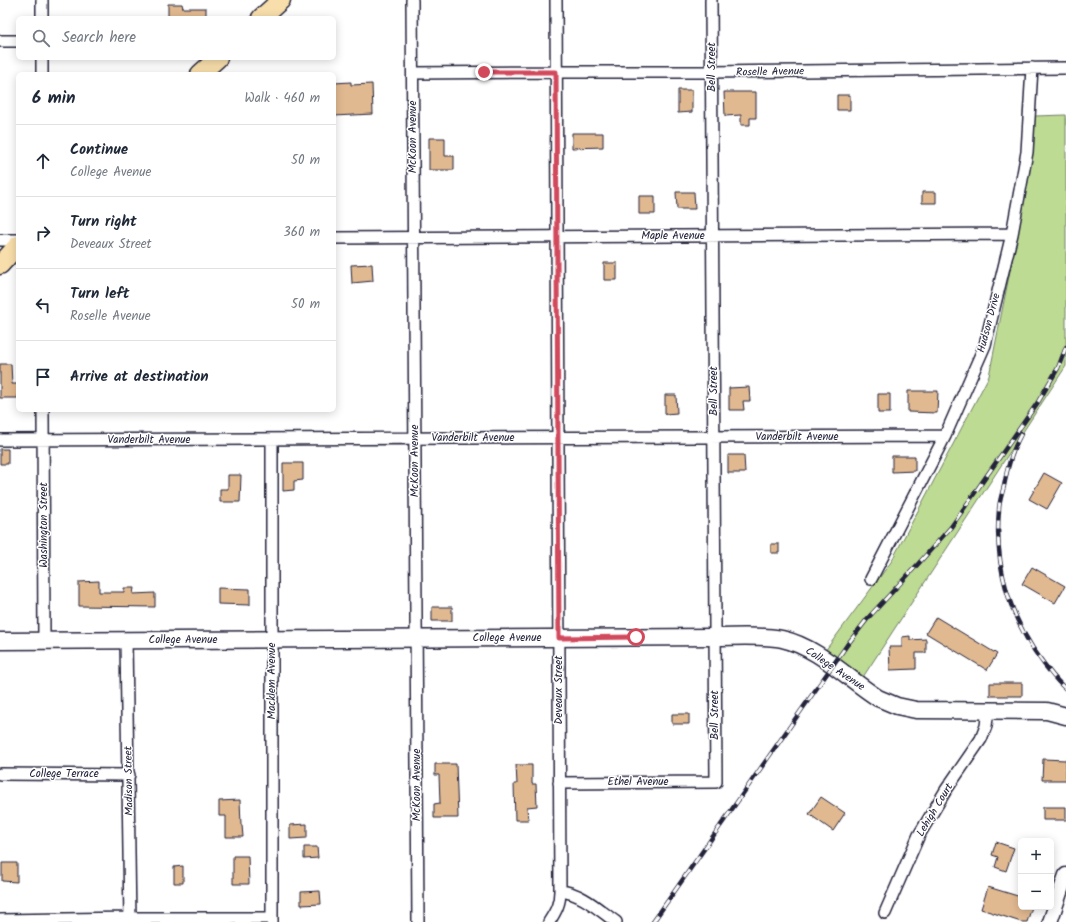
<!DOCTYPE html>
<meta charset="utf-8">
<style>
body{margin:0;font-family:Kalam,sans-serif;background:#f2f2f3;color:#1f2937}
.controls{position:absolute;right:12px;bottom:12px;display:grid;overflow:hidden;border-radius:6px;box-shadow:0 2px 10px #0003}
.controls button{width:36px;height:36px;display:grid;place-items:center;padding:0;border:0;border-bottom:1px solid #e0e1e3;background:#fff;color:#1f2937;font:20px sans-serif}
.stop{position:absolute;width:12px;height:12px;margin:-9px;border:3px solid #d1495b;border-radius:50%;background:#fff}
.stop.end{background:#d1495b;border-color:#fff;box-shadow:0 1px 4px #0008}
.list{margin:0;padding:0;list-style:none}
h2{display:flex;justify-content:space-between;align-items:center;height:52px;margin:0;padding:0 16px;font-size:17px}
h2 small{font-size:13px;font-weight:400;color:#747a83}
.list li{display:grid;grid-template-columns:26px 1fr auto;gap:12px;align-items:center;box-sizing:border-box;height:72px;padding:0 16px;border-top:1px solid #e0e1e3}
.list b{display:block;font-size:15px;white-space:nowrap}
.list p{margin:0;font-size:13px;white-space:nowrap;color:#747a83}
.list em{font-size:13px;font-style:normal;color:#747a83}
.icon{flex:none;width:22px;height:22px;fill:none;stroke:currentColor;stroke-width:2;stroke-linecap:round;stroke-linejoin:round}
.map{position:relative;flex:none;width:1066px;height:922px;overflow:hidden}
.search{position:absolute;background:#fff;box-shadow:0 2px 10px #0003;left:16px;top:16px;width:320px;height:44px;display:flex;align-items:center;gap:10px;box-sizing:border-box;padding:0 14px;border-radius:6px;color:#747a83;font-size:15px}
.panel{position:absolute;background:#fff;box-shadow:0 2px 10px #0003;left:16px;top:72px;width:320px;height:340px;border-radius:6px}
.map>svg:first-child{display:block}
.green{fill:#bddb93;stroke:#707e67}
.building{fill:#e1b991;stroke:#22223b}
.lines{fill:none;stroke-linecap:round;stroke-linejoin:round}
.minor-casing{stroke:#22223b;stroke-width:14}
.tertiary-casing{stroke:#22223b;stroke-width:17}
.secondary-casing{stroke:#22223b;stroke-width:19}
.primary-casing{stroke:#22223b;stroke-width:21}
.minor{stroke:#fff;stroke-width:11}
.tertiary{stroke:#fff;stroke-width:14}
.secondary{stroke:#fff;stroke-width:16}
.primary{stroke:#f8deab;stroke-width:18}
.rail-casing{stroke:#22223b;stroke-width:4.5}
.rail{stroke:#fff;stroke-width:3;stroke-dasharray:9;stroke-linecap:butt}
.route{stroke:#d1495b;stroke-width:5}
.labels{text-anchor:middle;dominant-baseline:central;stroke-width:3;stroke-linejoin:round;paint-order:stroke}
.street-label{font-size:11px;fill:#22223b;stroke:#fff}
</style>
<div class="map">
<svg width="1066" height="922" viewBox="0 0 1066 922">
<rect width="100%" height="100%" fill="#fff"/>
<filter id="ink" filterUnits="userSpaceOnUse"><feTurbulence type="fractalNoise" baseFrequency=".025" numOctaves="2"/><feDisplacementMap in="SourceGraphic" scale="8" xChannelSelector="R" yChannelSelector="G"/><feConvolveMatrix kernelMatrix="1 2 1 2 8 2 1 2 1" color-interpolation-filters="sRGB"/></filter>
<g filter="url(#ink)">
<!-- green -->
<path class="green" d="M1066,115V366L863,677L825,651L891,562L989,376L1025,196L1035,116Z"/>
<!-- building -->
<path class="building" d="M168,4H182L183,8H206V18H168Z
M351,82V85L372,84L373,114L334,116V83Z
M678,90H692V112L678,113Z
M724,92H756V118H750V125H741V115L725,116Z
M837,95H850V110H837Z
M572,133H603V147L572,148Z
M429,138H445V156H454V170H429Z
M676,192H694L695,209H677Z
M922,192H936V203H922Z
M639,196H655V214H639Z
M604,263H617V280H604Z
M372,264L373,281L352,283L351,265Z
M0,364H11L12,384H18V398H0Z
M749,387L750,401H743L744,410H729V388Z
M908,391H938L937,413L908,412Z
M878,394H890V413H878Z
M665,395H676L677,413L665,414Z
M0,449H8V464H0Z
M728,455H744L745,473H728Z
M892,456H915V471L892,472Z
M283,463H303V480L294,481V490L283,491Z
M1044,473L1062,483L1047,509L1029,499Z
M228,475H241L240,502H220V489H228Z
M771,544H779V553H771Z
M1032,567L1065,586L1055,603L1022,584Z
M99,581V592H124V588H134L133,594L155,593V607L79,606V582Z
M218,588L250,589V605L218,604Z
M432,607H452V621H432Z
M936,617L997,654L987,670L926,633Z
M910,636V640L926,639V653H916V669L890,670L889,647H902V637Z
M990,683H1022V696H990Z
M672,714H689V724H672Z
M1043,759L1066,760V780H1042Z
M435,764H456L458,818H434V804L440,803L439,775H435Z
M516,765H532V784H536L537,806L527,807L528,820H515L514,784H517Z
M821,797L845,813L833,831L809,814Z
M240,800L241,825H242L243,837H226V816H219V801Z
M1043,807H1066V820H1043Z
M307,824V838L290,839V825Z
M996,842L1014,848L1006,871L995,867L998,857L992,855Z
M304,847H317L318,858L304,859Z
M233,856H248L249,884H233Z
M2,863H17V882L2,881Z
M183,866V883H174V867Z
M988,887L1021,897V907H1032L1027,922H1021L981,909Z
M320,891L321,904L301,905V892Z"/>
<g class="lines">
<!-- minor casing -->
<g class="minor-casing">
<path id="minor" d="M42,0V18
M412,0L418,922
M0,41H18
M42,58V74
M413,73L556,72H712L1066,68
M334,238L1012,234
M0,240H18
M43,410L44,641
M272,439V922
M0,440L945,436
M871,579L945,436L985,345L1012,234L1027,152L1032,68
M126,640L130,922
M0,774L129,775
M559,783L716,782L711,0
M560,891C582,893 599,910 616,922
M885,913L919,835L946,790L981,739L986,726L988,710
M0,920L131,918H272
M549,922C556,911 560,904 560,891L556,0"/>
</g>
<!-- tertiary casing -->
<g class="tertiary-casing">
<path id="tertiary" d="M1050,922L1066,875"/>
</g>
<!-- secondary casing -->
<g class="secondary-casing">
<path id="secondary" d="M0,641L715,637C737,637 761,635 782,639C818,647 848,679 878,698L897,706L916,710L1047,711L1066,716"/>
</g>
<!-- primary casing -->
<g class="primary-casing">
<path id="primary" d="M261,18L281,0
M200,74L218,58
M0,265L18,245"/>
</g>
<!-- minor -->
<use href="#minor" class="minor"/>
<!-- tertiary -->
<use href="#tertiary" class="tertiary"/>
<!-- secondary -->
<use href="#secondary" class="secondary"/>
<!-- primary -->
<use href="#primary" class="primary"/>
<!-- rail casing -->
<g class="rail-casing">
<path id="rail" d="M1021,434C1012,451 1007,468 1004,486C1002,494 999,502 999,510C994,566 1010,620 1044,664C1051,673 1057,682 1066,689
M653,922L847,645L868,618L919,563L951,527L1038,402L1058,368L1066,347"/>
</g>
<!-- rail -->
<use href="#rail" class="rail"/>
</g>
</g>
<g class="lines" filter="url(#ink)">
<!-- route -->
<path class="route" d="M484,72H556L559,638L636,637"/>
</g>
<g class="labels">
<!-- street labels -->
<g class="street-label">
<text transform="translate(712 67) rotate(-90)">Bell Street</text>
<text transform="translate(770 72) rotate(-1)">Roselle Avenue</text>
<text transform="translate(413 137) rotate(-90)">McKoon Avenue</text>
<text x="673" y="236">Maple Avenue</text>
<text transform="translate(989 323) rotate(-75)">Hudson Drive</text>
<text transform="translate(714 391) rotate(-90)">Bell Street</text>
<text x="797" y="437">Vanderbilt Avenue</text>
<text x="473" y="438">Vanderbilt Avenue</text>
<text x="149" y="440">Vanderbilt Avenue</text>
<text transform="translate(415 461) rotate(-90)">McKoon Avenue</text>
<text transform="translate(44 525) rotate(-90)">Washington Street</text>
<text x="507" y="638">College Avenue</text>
<text x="183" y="640">College Avenue</text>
<text transform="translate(835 669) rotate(34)">College Avenue</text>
<text transform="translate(272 681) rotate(-90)">Macklem Avenue</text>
<text transform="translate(559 690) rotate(-90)">Deveaux Street</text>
<text transform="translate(715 715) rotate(-90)">Bell Street</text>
<text x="64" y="774">College Terrace</text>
<text transform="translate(129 781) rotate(-91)">Madison Street</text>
<text x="638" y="782">Ethel Avenue</text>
<text transform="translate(417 785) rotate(-90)">McKoon Avenue</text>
<text transform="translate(935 810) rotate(-59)">Lehigh Court</text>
</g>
</g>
</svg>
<div class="controls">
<button>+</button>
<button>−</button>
</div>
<div class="stop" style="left:636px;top:637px"></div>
<div class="stop end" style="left:484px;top:72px"></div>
<div class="search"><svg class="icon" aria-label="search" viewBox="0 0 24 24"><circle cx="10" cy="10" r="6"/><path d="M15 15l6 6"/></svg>Search here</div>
<section class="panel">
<h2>6 min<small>Walk · 460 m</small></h2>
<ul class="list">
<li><svg class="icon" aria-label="ahead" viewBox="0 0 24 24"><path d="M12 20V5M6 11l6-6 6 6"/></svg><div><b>Continue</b><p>College Avenue</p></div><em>50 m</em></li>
<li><svg class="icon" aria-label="right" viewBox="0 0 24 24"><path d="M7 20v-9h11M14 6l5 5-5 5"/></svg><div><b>Turn right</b><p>Deveaux Street</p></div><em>360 m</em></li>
<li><svg class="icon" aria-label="left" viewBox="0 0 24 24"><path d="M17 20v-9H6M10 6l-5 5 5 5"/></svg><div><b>Turn left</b><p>Roselle Avenue</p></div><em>50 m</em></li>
<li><svg class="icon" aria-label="arrive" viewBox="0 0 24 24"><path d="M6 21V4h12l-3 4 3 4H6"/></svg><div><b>Arrive at destination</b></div></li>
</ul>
</section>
</div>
